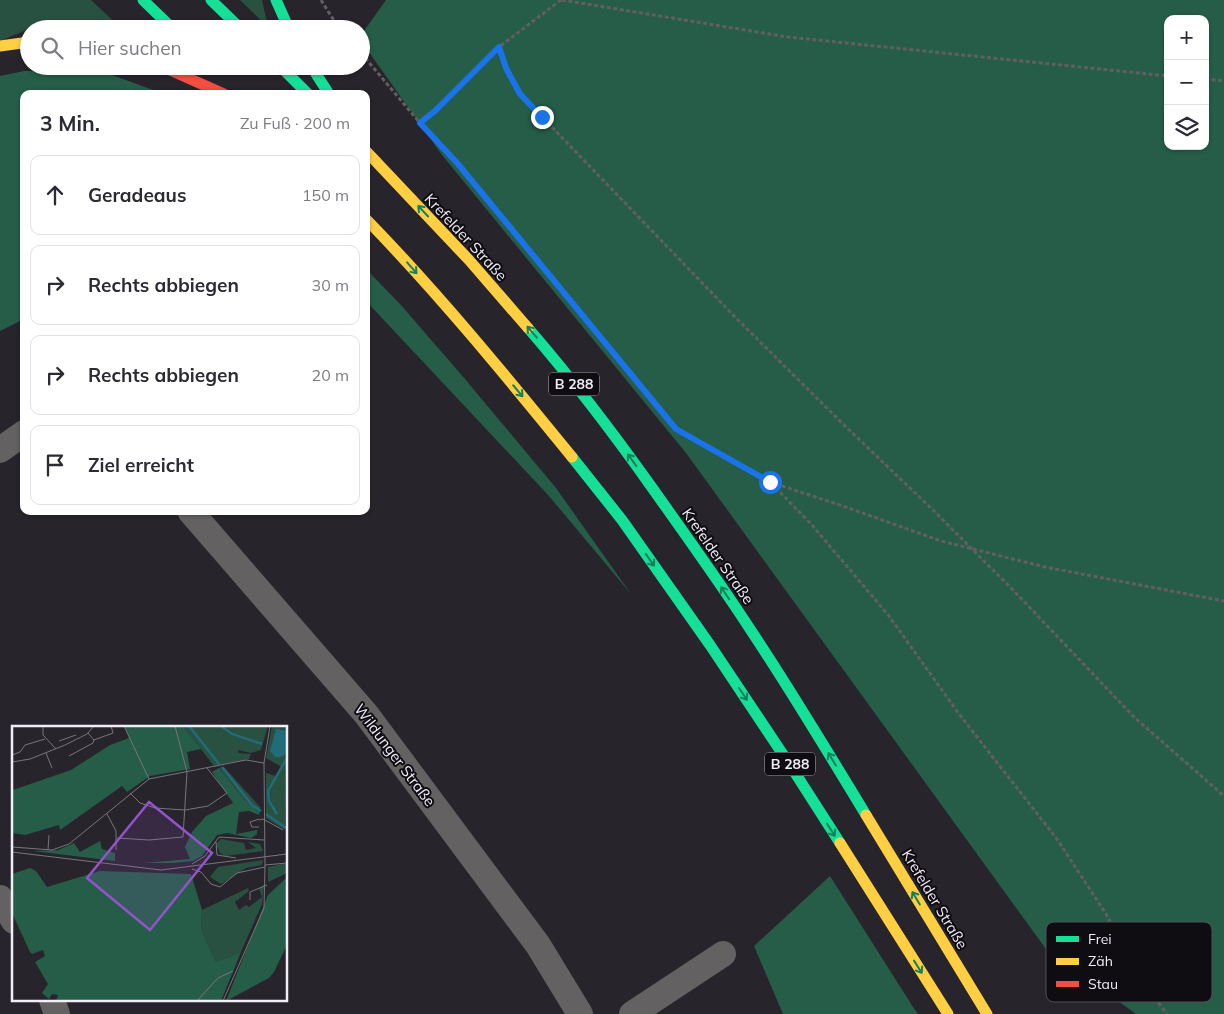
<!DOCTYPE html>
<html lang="de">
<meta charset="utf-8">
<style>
body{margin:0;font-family:Mulish,sans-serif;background:#f7f7f7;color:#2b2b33}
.controls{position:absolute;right:15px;top:15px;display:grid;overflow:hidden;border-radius:10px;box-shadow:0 1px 4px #0004}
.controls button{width:45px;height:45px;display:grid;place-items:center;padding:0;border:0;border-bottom:1px solid #e1e1e2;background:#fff;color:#2b2b33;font:25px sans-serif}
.stop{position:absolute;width:15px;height:15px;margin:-11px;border:4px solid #1a73e8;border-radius:50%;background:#fff}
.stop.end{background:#1a73e8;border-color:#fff;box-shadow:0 1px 5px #0008}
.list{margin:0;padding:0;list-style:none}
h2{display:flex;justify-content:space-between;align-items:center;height:65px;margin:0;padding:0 20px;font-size:21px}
h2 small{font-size:16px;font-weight:400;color:#7c7c81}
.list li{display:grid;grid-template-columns:32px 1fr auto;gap:15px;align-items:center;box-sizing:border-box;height:80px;margin:0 10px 10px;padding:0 10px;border:1px solid #e1e1e2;border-radius:10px}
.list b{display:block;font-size:19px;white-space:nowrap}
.list em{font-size:16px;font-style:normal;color:#7c7c81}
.icon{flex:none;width:28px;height:28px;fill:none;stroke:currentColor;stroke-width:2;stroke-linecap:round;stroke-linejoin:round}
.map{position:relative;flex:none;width:1224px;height:1014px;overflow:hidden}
.search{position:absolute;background:#fff;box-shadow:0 1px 4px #0004;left:20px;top:20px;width:350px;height:55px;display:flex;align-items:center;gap:12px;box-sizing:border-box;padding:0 18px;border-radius:28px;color:#7c7c81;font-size:19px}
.panel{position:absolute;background:#fff;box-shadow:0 1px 4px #0004;left:20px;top:90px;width:350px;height:425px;border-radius:10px}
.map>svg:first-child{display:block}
.green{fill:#285141}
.forest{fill:#255d48;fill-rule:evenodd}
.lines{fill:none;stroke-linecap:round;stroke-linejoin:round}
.path{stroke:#625f62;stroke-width:3;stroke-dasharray:4 2.5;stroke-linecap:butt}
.street{stroke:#646162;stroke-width:26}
.fast{stroke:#16e098;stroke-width:11}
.slow{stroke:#ffcf43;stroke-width:11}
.jam{stroke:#f24e42;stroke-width:11}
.oneway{stroke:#13815c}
.route{stroke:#1a73e8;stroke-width:6}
.labels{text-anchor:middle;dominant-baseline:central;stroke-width:4;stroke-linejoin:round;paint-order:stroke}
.shield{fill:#0f0c12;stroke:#aeaab2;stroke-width:1}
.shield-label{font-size:14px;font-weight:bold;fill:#f2eef7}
.street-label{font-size:15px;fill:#f2eef7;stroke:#0f0c12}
.inset-river{fill:none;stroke:#226b7b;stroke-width:2.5}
.inset-road{fill:none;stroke:#79757d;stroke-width:1}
.view{fill:#9353ca;fill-opacity:0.15;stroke:#9353ca;stroke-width:2.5}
.inset-edge{fill:none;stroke:#f2eef7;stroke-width:2.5}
.key{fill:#0f0c12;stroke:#535057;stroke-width:1}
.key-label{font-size:14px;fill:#f2eef7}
</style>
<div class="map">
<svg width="1224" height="1014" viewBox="0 0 1224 1014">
<rect width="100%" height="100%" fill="#28242c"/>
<!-- green -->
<path class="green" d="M0,0H91L122,29H29L0,41Z
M240,0H262L268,27Z"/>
<!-- forest -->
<path class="forest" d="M386,0H1224V1014H1136L1046,949L686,453L442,155L361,41V35ZM1168,19H1205V146H1168Z
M24,71H101L164,94H24V319L0,331V76Z
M366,269L400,304L465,379L556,488L631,594L549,496L366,301Z
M830,876L913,1007L918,1014H783L754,946Z"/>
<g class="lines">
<!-- path -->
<path class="path" d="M321,0L333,19L341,29
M561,0L499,47L506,68L520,94L737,319L842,423L933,510L1013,590L1134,717L1224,796
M562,0L788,37L1168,76
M361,53L420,123L458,164L676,429L770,482L840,505L941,541L1045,567L1224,601
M1205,79L1224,81
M420,123L436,110L499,47
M771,483L812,525L889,616L959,714L1057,839L1106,914L1143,982L1167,1014"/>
<!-- street -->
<path class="street" d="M0,450L24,433
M190,511L366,714L538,945L580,1014
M0,898L14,921
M52,1000L57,1014
M632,1014L723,954"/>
<!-- fast -->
<path class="fast" d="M143,0L173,29
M211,0L241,29
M276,0L289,29
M280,66L308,94
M311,66L329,94
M528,328C573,380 614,434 653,489C687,537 721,584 752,632C792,692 829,754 866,815
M572,457L622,520L710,645L790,765L840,843"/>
<!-- slow -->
<path class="slow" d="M0,46L29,42
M366,151L469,260L528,328
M366,219C439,294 506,376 572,457
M866,815L987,1014
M840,843L948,1014"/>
<!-- jam -->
<path class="jam" d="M161,66L224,94"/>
</g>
<!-- one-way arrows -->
<defs><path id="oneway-shaft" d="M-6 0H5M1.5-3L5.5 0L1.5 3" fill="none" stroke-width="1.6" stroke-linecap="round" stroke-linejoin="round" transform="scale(1.25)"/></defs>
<g class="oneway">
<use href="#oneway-shaft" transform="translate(423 211) rotate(-133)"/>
<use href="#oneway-shaft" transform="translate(412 268) rotate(49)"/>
<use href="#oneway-shaft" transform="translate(532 332) rotate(-131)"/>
<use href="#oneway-shaft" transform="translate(518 391) rotate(50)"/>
<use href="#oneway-shaft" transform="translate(632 460) rotate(-126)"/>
<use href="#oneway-shaft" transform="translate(650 560) rotate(55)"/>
<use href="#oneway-shaft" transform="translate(725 593) rotate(-124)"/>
<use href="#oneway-shaft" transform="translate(743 694) rotate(56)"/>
<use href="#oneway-shaft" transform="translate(832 759) rotate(-121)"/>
<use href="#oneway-shaft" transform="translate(831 830) rotate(58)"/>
<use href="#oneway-shaft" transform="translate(916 898) rotate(-121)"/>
<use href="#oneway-shaft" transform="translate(918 967) rotate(58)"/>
</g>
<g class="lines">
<!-- route -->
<path class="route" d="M542,117L520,94L506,68L499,47L436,110L420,123L458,164L676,429L770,482"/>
</g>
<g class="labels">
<!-- shield labels -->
<g class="shield">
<rect x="549" y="372.5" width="50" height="23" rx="4"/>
<rect x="765" y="752.5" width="50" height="23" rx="4"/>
</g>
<g class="shield-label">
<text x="574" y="384">B 288</text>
<text x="790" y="764">B 288</text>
</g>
<!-- street labels -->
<g class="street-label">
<text transform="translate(466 237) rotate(47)">Krefelder Straße</text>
<text transform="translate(718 556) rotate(55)">Krefelder Straße</text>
<text transform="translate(395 755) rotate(53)">Wildunger Straße</text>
<text transform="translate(935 899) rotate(59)">Krefelder Straße</text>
</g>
</g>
<!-- overview -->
<g transform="translate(12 726)">
<rect width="275" height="275" fill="#28242c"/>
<path d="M171,0H256L249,24L239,27L226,24L227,27L239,28L237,33L202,40ZM260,0H275L273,104L254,92V47L264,50L270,41L254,32ZM212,41L248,81V86L234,75L207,42ZM209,113L232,117L234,124L244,122L236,116L248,118L251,125L213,130L208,127L204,118ZM251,134L250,139L234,142L209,158L198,151L206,141ZM275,137V147L256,156V141ZM252,159L250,178L229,226L204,236L189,203L190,184L236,162L237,165L223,176L227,184L234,179L237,181L250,171L247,162Z" fill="#285141"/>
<path d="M113,0H171L189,23L175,26L178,43L138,50L115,66L110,60L48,104L47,99L13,109L0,107V58L1,64L59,44L98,19L117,12ZM207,42L234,75L248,86L247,89L237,85L227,86L224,108L245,104V108L239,112L215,107L205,109L190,130L181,135L161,137H131L178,133L173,121L180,106L194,90L221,77L200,46ZM88,115L90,123L103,127V135L21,125L46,124L62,117L68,126ZM18,142L24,145L35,161L88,145L179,148L190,184L189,203L204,236L229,226L209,275H40H44L46,269L40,268L37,273L30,267L36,258L23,236L33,230L31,224L20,228L18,226L0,187V148ZM275,151V219L262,246L257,252L214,275L256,169Z" fill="#255d48"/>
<path d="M264,3L275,5L274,28L268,31H263L258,25Z" fill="#226b7b"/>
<path class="inset-river" d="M177,0L207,38M209,0L220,8L250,18M210,41L240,79L249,85M254,88L274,102M265,88L257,75L256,65L275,32"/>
<path class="inset-road" d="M31,0V9L44,23M112,0L137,53M76,7L82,14L101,7L99,0M47,15L64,9M34,27L40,42M0,29L8,26L13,19L33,13M57,30L81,17L82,14M0,36L18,33L53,19L75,8L82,0M0,46V94M118,67L128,77L143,82L173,84L196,80L215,67L195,42M95,88L104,105V124M247,93L238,96L240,101H247M247,94L251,93L271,104M275,103V121M105,112L137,114L171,111L175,46L163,0M204,116L205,129L224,132M0,121L40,124L57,118L137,53L234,34L252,37M36,124L37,109M0,126L149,144L275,128M180,138L193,130L207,111L252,114M253,139L275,137M253,141L252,37L258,0M180,143L189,146L199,158L208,161L225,147L253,141M238,174V166L255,159M185,275L206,252L221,245M211,275L252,182L253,141"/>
<path class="view" d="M137,76L200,127L138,204L75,152Z"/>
<rect width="275" height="275" class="inset-edge"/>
</g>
<!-- legend -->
<rect x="1046" y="922" width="166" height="80" rx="8" class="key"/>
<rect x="1056" y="936" width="23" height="6" fill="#16e098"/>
<rect x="1056" y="958" width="23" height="7" fill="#ffcf43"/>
<rect x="1056" y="981" width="23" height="6" fill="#f24e42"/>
<g class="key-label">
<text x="1088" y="944">Frei</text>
<text x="1088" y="966">Zäh</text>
<text x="1088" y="989">Stau</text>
</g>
</svg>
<div class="controls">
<button>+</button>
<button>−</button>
<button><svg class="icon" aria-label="layers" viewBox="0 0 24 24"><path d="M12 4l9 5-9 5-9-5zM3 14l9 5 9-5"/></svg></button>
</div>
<div class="stop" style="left:770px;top:482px"></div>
<div class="stop end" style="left:542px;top:117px"></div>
<div class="search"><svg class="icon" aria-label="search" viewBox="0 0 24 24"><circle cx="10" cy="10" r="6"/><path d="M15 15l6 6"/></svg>Hier suchen</div>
<section class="panel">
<h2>3 Min.<small>Zu Fuß · 200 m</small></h2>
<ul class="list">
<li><svg class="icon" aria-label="ahead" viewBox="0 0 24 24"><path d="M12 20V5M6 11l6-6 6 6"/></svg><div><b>Geradeaus</b></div><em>150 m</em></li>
<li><svg class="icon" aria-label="right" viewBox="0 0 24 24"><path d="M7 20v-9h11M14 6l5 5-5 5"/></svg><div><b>Rechts abbiegen</b></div><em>30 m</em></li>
<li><svg class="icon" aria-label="right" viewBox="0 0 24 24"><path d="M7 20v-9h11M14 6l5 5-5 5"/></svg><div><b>Rechts abbiegen</b></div><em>20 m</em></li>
<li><svg class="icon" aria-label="arrive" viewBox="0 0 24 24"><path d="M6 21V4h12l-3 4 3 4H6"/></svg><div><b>Ziel erreicht</b></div></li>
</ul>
</section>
</div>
